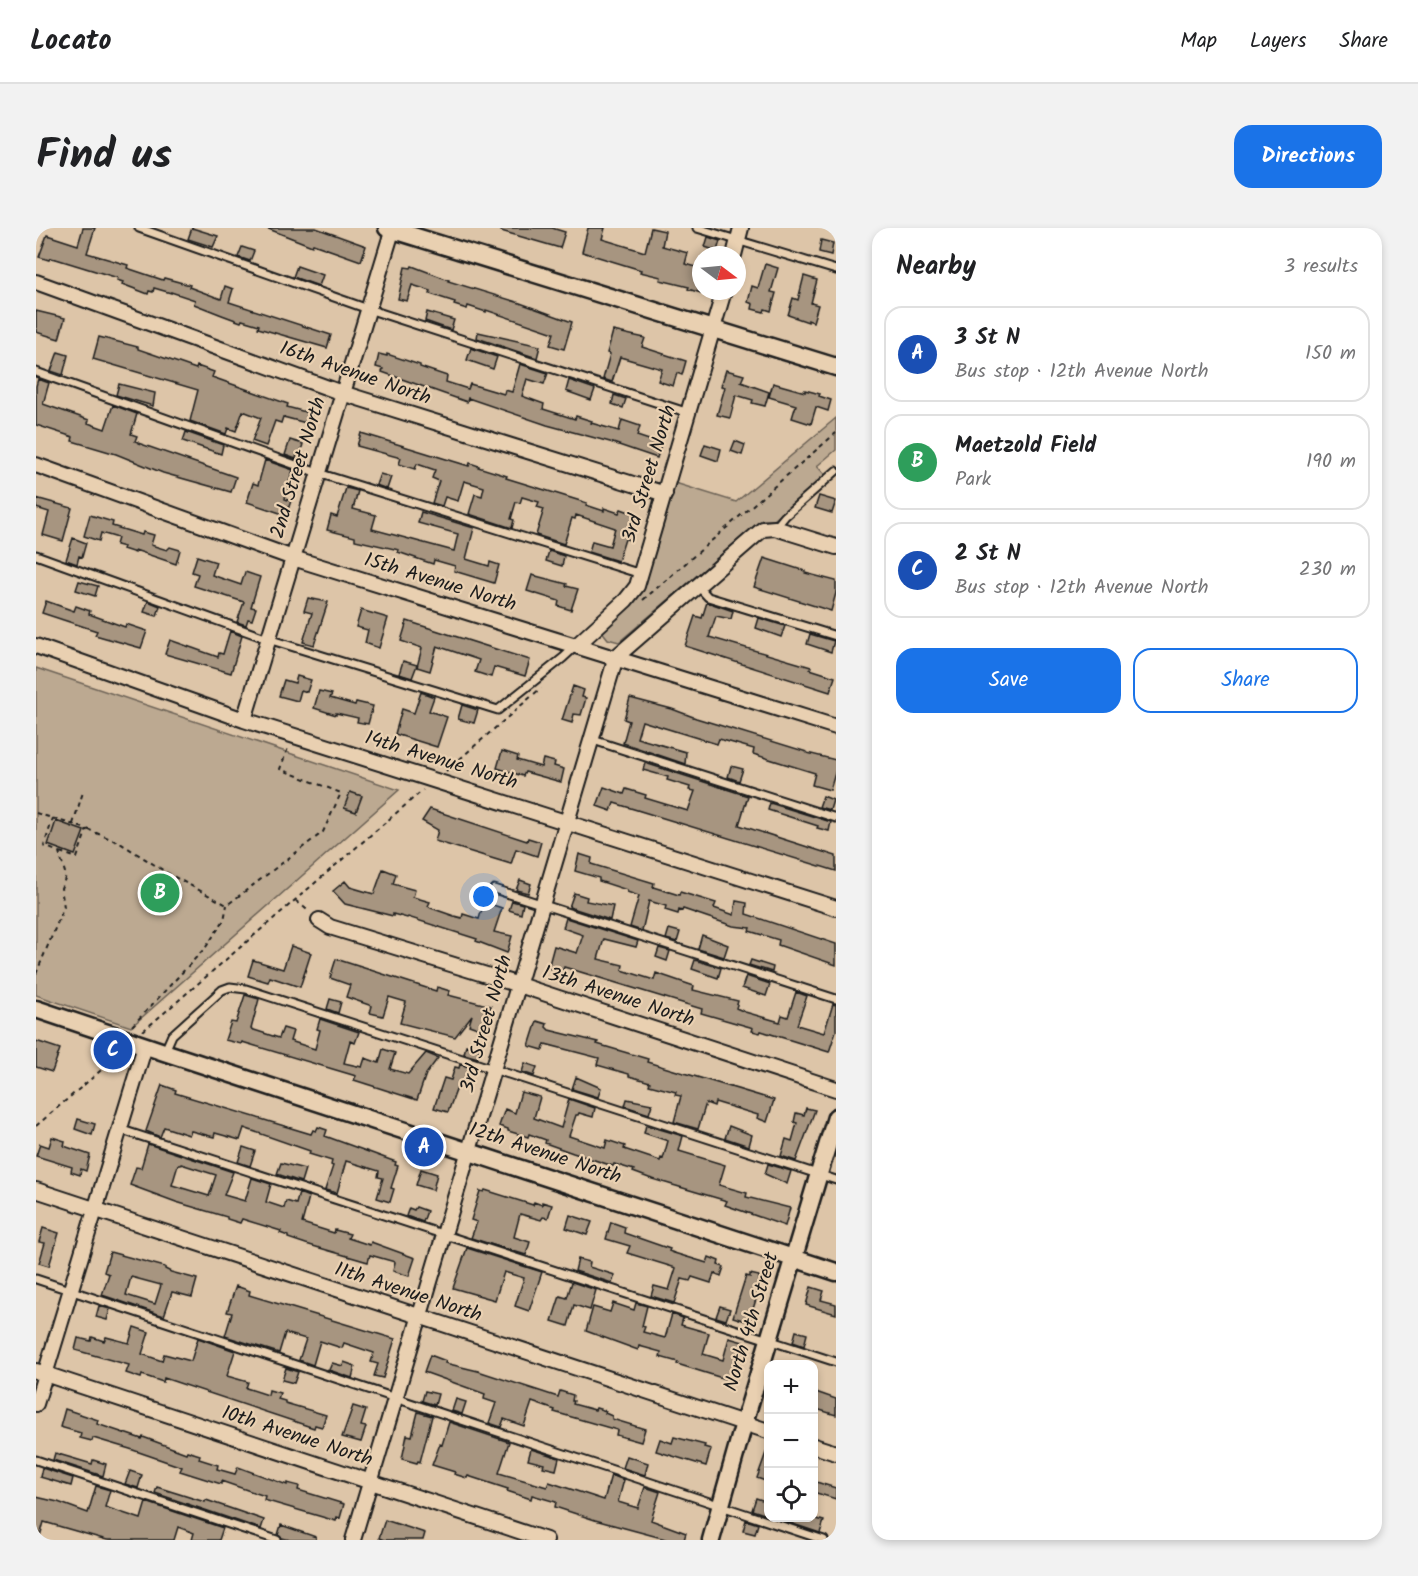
<!DOCTYPE html>
<meta charset="utf-8">
<style>
body{margin:0;font-family:Kalam,sans-serif;background:#f2f2f2;color:#202124}
.controls{position:absolute;right:18px;bottom:18px;display:grid;overflow:hidden;border-radius:12px;box-shadow:0 3px 9px #0003}
.controls button{width:54px;height:54px;display:grid;place-items:center;padding:0;border:0;border-bottom:2px solid #e0e0e0;background:#fff;color:#202124;font:30px sans-serif}
.compass{position:absolute;left:656px;top:18px;width:54px;height:54px;border-radius:50%;background:#fff;box-shadow:0 3px 9px #0003;rotate:106deg}
.you{position:absolute;left:448px;top:669px;width:21px;height:21px;margin:-15px;border:4px solid #fff;border-radius:50%;background:#1a73e8;box-shadow:0 0 0 9px #1a73e833}
.badge{display:grid;place-items:center;width:39px;height:39px;border-radius:50%;background:#1a73e8;color:#fff;font-size:20px;font-weight:700}
.pin{position:absolute;translate:-50% -50%;border:3px solid #fff;box-shadow:0 2px 6px #0006}
.list{margin:0;padding:0;list-style:none}
h2{display:flex;justify-content:space-between;align-items:center;height:78px;margin:0;padding:0 24px;font-size:26px}
h2 small{font-size:20px;font-weight:400;color:#757577}
.list li{display:grid;grid-template-columns:39px 1fr auto;gap:18px;align-items:center;box-sizing:border-box;height:96px;margin:0 12px 12px;padding:0 12px;border:2px solid #e0e0e0;border-radius:18px}
.list b{display:block;font-size:22px;white-space:nowrap}
.list p{margin:0;font-size:20px;white-space:nowrap;color:#757577}
.list em{font-size:20px;font-style:normal;color:#757577}
.actions{display:flex;gap:12px;padding:18px 24px}
.actions a{flex:1;padding:14px 0;border:2px solid #1a73e8;border-radius:18px;text-align:center;font-size:21px;color:#1a73e8}
.actions .main{background:#1a73e8;color:#fff}
.icon{flex:none;width:33px;height:33px;fill:none;stroke:currentColor;stroke-width:2;stroke-linecap:round;stroke-linejoin:round}
.map{position:relative;flex:none;width:800px;height:1312px;overflow:hidden;border-radius:18px}
header{display:flex;align-items:center;gap:36px;box-sizing:border-box;height:84px;padding:0 30px;background:#fff;border-bottom:2px solid #e0e0e0}
header strong{font-size:28px}
nav{display:flex;gap:33px;margin-inline-start:auto;font-size:21px}
.intro{display:flex;align-items:center;justify-content:space-between;box-sizing:border-box;height:144px;padding:0 36px}
h1{margin:0;font-size:42px}
.button{padding:15px 27px;border-radius:18px;background:#1a73e8;color:#fff;font-size:21px;font-weight:700}
main{display:flex;gap:36px;padding:0 36px}
aside{flex:1;background:#fff;border-radius:18px;box-shadow:0 3px 9px #0003}
.map>svg:first-child{display:block}
.green{fill:#bca991;stroke:#6c6256;stroke-width:1.5}
.building{fill:#a79580;stroke:#1c1c1c;stroke-width:1.5;fill-rule:evenodd}
.lines{fill:none;stroke-linecap:round;stroke-linejoin:round}
.service-casing{stroke:#1c1c1c;stroke-width:11}
.minor-casing{stroke:#1c1c1c;stroke-width:18}
.tertiary-casing{stroke:#1c1c1c;stroke-width:21}
.path{stroke:#1c1c1c;stroke-width:2;stroke-dasharray:4.5 4.5;stroke-linecap:butt}
.service{stroke:#e9d0b1;stroke-width:7}
.minor{stroke:#e9d0b1;stroke-width:14}
.tertiary{stroke:#e9d0b1;stroke-width:16}
.labels{text-anchor:middle;dominant-baseline:central;stroke-width:4.5;stroke-linejoin:round;paint-order:stroke}
.street-label{font-size:20px;fill:#1c1c1c;stroke:#e9d0b1}
</style>
<header>
<strong>Locato</strong>
<nav><a>Map</a><a>Layers</a><a>Share</a></nav>
</header>
<div class="intro"><h1>Find us</h1><a class="button">Directions</a></div>
<main>
<div class="map">
<svg width="800" height="1312" viewBox="0 0 800 1312">
<rect width="100%" height="100%" fill="#ddc5a8"/>
<filter id="ink" filterUnits="userSpaceOnUse"><feTurbulence type="fractalNoise" baseFrequency=".0167" numOctaves="2"/><feDisplacementMap in="SourceGraphic" scale="12" xChannelSelector="R" yChannelSelector="G"/><feConvolveMatrix kernelMatrix="1 2 1 2 8 2 1 2 1" color-interpolation-filters="sRGB"/></filter>
<g filter="url(#ink)">
<!-- green -->
<path class="green" d="M800,190V222L781,238L789,247L738,292H726L721,296L583,414L572,411L565,402L598,374L608,359L639,255L700,274Z
M0,440L363,562L95,799L0,767Z"/>
<!-- building -->
<path class="building" d="M47,0H59L51,25L92,37L91,40L127,52L128,50L154,57L153,59L185,71L189,58L197,61L193,74L295,107L291,120L222,100L223,97L206,92L205,94L186,87L158,76L159,72L135,64V65L118,60L117,64L113,63L112,66L86,56L87,54L81,52L82,50L20,31L14,30L13,32L3,29L11,7L42,17Z
M156,0L182,8L177,19L152,11Z
M230,0H280L330,18L325,33L277,16L276,18Z
M465,0H516L529,4L524,20L465,3Z
M552,0H569L566,11L609,24L615,0L629,3L626,18L652,25L649,36L665,40V65L652,61L653,59L624,52L625,49L604,44L605,42L546,24Z
M672,9L684,13L681,23L669,19Z
M785,12L797,15L795,27L783,24Z
M206,19L218,23L214,33L202,29Z
M729,36L742,40L735,64L740,65L735,83L729,81L728,84L716,81L717,76L712,74L716,58L722,60Z
M261,38L287,47L283,58L257,49Z
M376,38L413,52L412,53L484,75L536,94L528,121L514,117L518,105L450,82V84L432,78L431,81L418,77L419,74L394,66L395,63L376,57L371,73L362,71L369,39L375,40Z
M768,48L781,52L775,75L782,77L777,94L772,92V94L752,87L757,70L762,72Z
M0,83L29,90L23,111L0,104Z
M391,84L418,92L415,102L389,93Z
M577,103L609,110L606,119L650,133L646,147L641,145L637,158L622,153L626,141L584,129L576,154L567,151L574,126L571,125Z
M442,104L504,118L501,130L441,110Z
M63,109L102,119V121L160,141L161,138L178,144L176,149L252,176L251,179L277,186L274,196L247,189L245,195L239,193L230,218L216,213L225,190L207,183L200,203L192,200L190,206L154,193L162,162L57,131Z
M435,120L461,129L457,141L431,132Z
M22,124L32,127L27,147L15,143Z
M343,126L351,128V126L384,137V139L411,148L410,154L432,161L434,156L468,166L469,162L476,164L484,136L512,145L508,156L491,151L486,168L508,176L507,181L539,191L540,188L556,193L555,195L583,203L586,192L604,198L601,208L625,216L621,230L574,214L511,197L432,170L431,174L346,144L347,141L340,139Z
M690,142L708,147L705,154L733,164L729,178L716,175L717,172L700,167L694,190L681,187L689,159L685,158Z
M2,151L13,155L7,176L53,192L52,195L69,201L77,177L101,186L95,206L101,208L99,213L102,214V215L200,249L195,264L127,245L80,226L36,213L37,209L0,197V158Z
M533,152L559,161L555,172L530,163Z
M737,155L769,164V162L784,166L783,168L795,172L792,183L780,179L775,196L756,190L760,177L733,169Z
M83,156L119,165L117,178L80,167Z
M578,167L590,171L587,180L576,176Z
M150,204L187,217L185,226L147,213Z
M325,205L433,238L434,235L443,238L442,239L471,248L470,250L551,275L550,277L568,283V280L583,285L585,281L602,287L594,312L589,311L582,333L553,324L556,313L574,318L579,300L540,287L539,291L536,290L528,316L500,307L508,281L501,279L503,274L486,269L484,275L480,274L475,291L478,292L476,300L433,286L439,266L446,268L448,259L428,253L422,273L409,269L406,278L396,275L403,253L396,250L399,242L381,236L379,241L363,236L365,230L321,218Z
M254,212L267,216L264,227L261,226L260,231L249,227Z
M699,213L709,217L706,227L695,223Z
M669,216L685,221L682,233L665,227Z
M229,232L257,242L250,265L249,271L255,273L250,287L211,274L217,255L222,257Z
M344,246L355,249L351,261L340,257Z
M310,260L322,263L317,281L340,287L336,301L418,323L422,306L382,295L385,284L438,300L430,331L453,338L454,334L463,337L458,355L418,343L419,338L398,332L397,336L388,333L362,324L363,322L319,312V309L291,302L295,287L301,289Z
M783,268L800,273L796,285L779,280Z
M0,270L36,280L27,313L7,307L13,284L0,280Z
M54,287L77,294L76,298L106,307L107,304L118,307L115,317L131,322L134,319L144,322L140,336L99,322V325L87,321L88,319L80,317L82,310L65,305L63,313L48,308Z
M37,310L50,315L46,329L43,328L41,336L30,332Z
M513,323L528,328L526,338L510,333Z
M161,328L180,334L176,347L205,357L209,344L224,349L215,379L220,380L216,392L212,391L210,397L201,394L208,374L158,358L162,346L156,344Z
M728,330L769,343V345L800,353V365L795,383L718,359Z
M496,347L531,356L530,358L542,361L535,382L522,378L523,373L491,363Z
M43,353L62,358L59,368L40,362Z
M272,370L292,374L278,417L267,414L276,385L268,383Z
M10,373L38,383L40,378L54,383L53,386L89,399L90,396L111,403L105,420L59,407L61,403L6,385Z
M112,373L124,378L121,388L108,384Z
M671,374L697,383L695,391L680,388L673,409L775,439L774,441L799,449L794,464L649,418L659,388L666,390Z
M325,382L352,390L343,420L329,415L332,402L320,399Z
M723,390L749,398L745,409L720,400Z
M371,393L494,432L489,448L458,439L455,449L439,444L443,432L401,418L394,443L381,439L386,420L365,413Z
M194,403L206,408L195,445L129,426L134,412L182,429L183,425L187,426Z
M774,406L798,413L795,424L771,416Z
M367,433L381,437L376,450L363,446Z
M261,448L275,452L271,464L265,462L262,473L243,468L248,452L259,455Z
M537,458L548,462L546,469L550,470L545,487L538,486L536,495L526,492Z
M283,463L296,466L294,470L319,477L320,474L337,478L332,496L321,494L322,490L300,485V487L278,480Z
M385,464L398,469L393,483L411,489L401,519L359,506L366,481L378,485Z
M594,470L636,481L660,490L771,524V525L800,532V542L794,562L776,557L779,545L717,526L718,521L683,511L681,516L606,493L601,510L650,524L649,536L587,515L593,493L588,491Z
M426,477L442,482L438,495L422,491Z
M466,523L482,528L481,532L505,539L507,531L519,534L518,538L528,541L525,554L489,544L487,548L461,540Z
M609,535L712,568L703,597L800,628V643L578,575L575,583L561,578L568,559L588,566L590,561L610,567L609,570L652,583L659,563L653,562L654,559L631,552L632,549L607,542Z
M695,538L707,541L703,553L692,549Z
M314,564L326,568L320,584L308,580Z
M787,568L797,572L794,582L783,579Z
M734,575L795,594L793,603L781,600L782,598L732,582Z
M394,581L491,613L492,610L505,614L501,628L480,621L475,636L399,613L402,602L386,593Z
M20,593L48,603L39,627L12,617Z
M543,626L556,630L555,636L618,655L617,659L643,667L644,664L680,675L678,680L698,687L700,673L711,675L710,686L800,716V737L742,717L743,712L713,703L714,700L697,698L647,681L646,683L643,682L642,686L629,682L630,678L613,673L606,703L594,699L603,668L591,664V662L563,653V650L539,643Z
M347,641L360,646L357,656L379,662L377,669L394,674L392,678L395,680L418,688L426,690L427,686L443,691L448,674L466,680L458,704L476,708L471,725L440,713L441,711L372,689L371,690L357,686V688L309,676L297,663L309,653L314,659L338,666Z
M484,652L495,656L492,665L480,662Z
M538,665L551,669L550,673L577,678L574,692L533,679Z
M476,673L487,676L485,686L473,682Z
M530,690L602,713L600,719L568,711L562,731L587,737L586,742L618,752L620,745L658,758L657,762L702,773L700,780L709,784L744,794L746,787L752,789L760,764L771,768L761,797L788,805L797,776L800,777V803L793,824L725,803L724,805L716,803L717,800L714,799L665,785L666,781L528,739L526,744L512,740L518,718L541,725L547,707L527,700Z
M633,701L644,704L641,714L630,711Z
M666,707L692,717L688,729L662,721Z
M255,718L275,725L264,759L234,749L232,754L212,748L217,732L247,741Z
M623,720L634,723L631,733L620,729Z
M300,731L400,763L401,759L414,763L412,767L455,778L447,802L433,797L436,787L419,809L364,795L370,774L353,769L347,788L334,785L336,778L310,769L314,757L294,750Z
M659,732L685,740L682,750L656,741Z
M715,732L737,739L736,744L713,737Z
M710,748L734,756L730,768L706,760Z
M209,767L223,771L215,801L243,810L247,800L257,803L254,813L279,821L284,802L281,801L284,791L323,804L319,815L314,813L308,835L326,839L329,830L343,835L347,821L359,825L354,841L372,846L390,825L402,830L390,846L381,872L318,852L320,848L206,814L205,816L189,812L195,794L200,795Z
M294,771L305,774L302,785L291,781Z
M501,793L511,796L510,799L513,802L562,814L561,816L612,831L611,834L738,872L731,894L721,890L722,887L679,874L678,878L670,875L662,901L638,894L645,868L639,867L640,864L613,857L614,854L593,848V846L561,837L563,830L509,816L507,822L493,818Z
M0,813L24,821L16,844L0,839Z
M430,817L444,822L442,830L428,826Z
M489,835L501,839L498,848L486,844Z
M424,836L435,840L429,859L422,857L412,884L398,880L408,850L415,852L419,839L423,840Z
M540,849L565,860L562,869L536,861Z
M126,857L140,862L139,865L275,906L277,902L280,903L282,899L291,902L289,908L360,934L359,937L362,938L355,960L358,961L354,974L341,970L347,950L342,949L343,943L310,933L301,965L289,962L297,938L295,937L296,933L273,926L274,923L208,900L204,912L179,905L178,909L155,903L153,907L128,899L124,909L110,903Z
M485,864L504,869L498,890L525,900L533,871L559,880L557,889L543,885L542,887H540L533,908L569,920L571,912L589,918L588,921L624,933L625,930L627,931L632,913L608,905L610,897L647,908L643,923L689,937L683,957L711,965L710,969L754,980L749,998L689,977L691,973L613,950L597,944L598,942L578,936L577,938L537,925L509,915L510,912L493,906L492,909L472,903V901L463,898L469,881L479,885Z
M591,871L616,876L613,886L589,878Z
M770,880L779,882L760,933L745,928L750,911L756,913L761,895L758,894L760,885L768,887Z
M42,891L59,896L56,907L39,901Z
M693,898L716,907L713,918L689,910Z
M16,909L29,913L28,918L54,927L50,943L45,941L44,947L35,944L36,939L0,928L4,916L13,919Z
M112,916L197,944L188,967L209,973L216,950L235,956L230,974L248,980L250,973L260,976L263,965L273,969L266,995L298,1005L299,1002L314,1006L312,1010L334,1017L335,1014L379,1030L373,1048L357,1043L359,1034L334,1027L332,1034L270,1016L252,1010V1008L244,1005L245,1003L206,991L204,995L191,991V989L140,974L94,957L100,939L105,940ZM145,936L180,947L173,968L136,957L142,937H144Z
M207,919L219,923L214,938L202,934Z
M245,935L269,941L265,954L241,946Z
M732,936L755,943L751,956L729,946Z
M385,941L401,946L397,962L380,957Z
M449,962L497,977L498,974L506,977V974L516,977L512,990L507,989L505,992L484,986L478,1009L494,1014L490,1027L435,1010L441,994L435,992L444,963L448,964Z
M380,979L391,983L387,994L370,988L373,980L378,982Z
M534,987L556,994L551,1007L530,1000Z
M575,994L589,999L588,1005L634,1021L633,1023L638,1025L671,1035L673,1029L683,1033L682,1037L688,1039L685,1048L678,1045L675,1055L656,1049L654,1053L646,1051L638,1075L615,1068L618,1058L633,1062L640,1040L591,1025L594,1018L570,1011Z
M7,1000L23,1005L13,1038L3,1035L9,1015L3,1014Z
M431,1020L506,1044L493,1083L479,1078L488,1050L468,1044L459,1072L417,1060Z
M74,1024L129,1039V1041L135,1044L161,1051L156,1069L136,1064L128,1088L66,1067L73,1046L68,1044ZM95,1049L125,1057L119,1076L90,1067Z
M542,1031L554,1034L553,1039L579,1047L576,1055L539,1043Z
M714,1046L723,1048V1051L726,1052L713,1094L697,1089L710,1048L714,1049Z
M536,1054L560,1062L554,1082L538,1077L532,1098L516,1093L524,1068L531,1070Z
M200,1058L214,1063L213,1067L359,1111L347,1150L338,1148L342,1136L335,1134L338,1125L308,1115L306,1120L284,1113L277,1137L263,1132L270,1111L249,1105L243,1125L189,1108L196,1085L191,1084Z
M775,1059L788,1063L785,1072L800,1076V1086L770,1077Z
M577,1075L598,1082L600,1075L611,1078L606,1098L609,1099L607,1104L629,1110L636,1086L647,1090L645,1097L673,1105L667,1126L687,1132L693,1110L707,1114L701,1136L704,1137L699,1154L641,1136L642,1134L624,1129L625,1124L603,1118L602,1122L550,1103L557,1079L574,1084Z
M63,1078L74,1081L71,1092L60,1089Z
M684,1078L694,1081L690,1092L680,1089Z
M98,1099L113,1104L106,1126L126,1133L128,1126L155,1133L162,1110L199,1123L191,1148L212,1154L210,1160L232,1167L233,1162L244,1165L242,1171L249,1173V1175L290,1187L286,1199L279,1197L278,1200L128,1150L127,1154L106,1147L105,1150L90,1145L93,1137L39,1122L42,1110L55,1113L56,1109L68,1113L70,1109L93,1115Z
M760,1103L771,1106L768,1118L757,1114Z
M394,1127L410,1133L409,1135L442,1143L522,1169L524,1163L537,1167L536,1173H538L537,1176L559,1182L560,1180L570,1183L569,1185L576,1188V1191L609,1201L605,1214L580,1207L581,1202L518,1184L519,1182L496,1174L488,1198L468,1191L465,1199L453,1195L460,1175L448,1171L449,1166L388,1144Z
M308,1134L319,1138L316,1150L293,1142L296,1135L307,1138Z
M250,1140L262,1144L258,1155L246,1152Z
M389,1163L402,1166L399,1177L386,1173Z
M777,1163L800,1171V1187L777,1180Z
M420,1171L430,1174L426,1186L416,1183Z
M317,1178L330,1182L325,1198L330,1199L325,1214L306,1209Z
M29,1181L62,1192L61,1196L106,1211L107,1209L150,1225L151,1223L164,1227L163,1231L182,1237L181,1241L199,1246L202,1239L251,1257V1255L263,1258L262,1262L308,1276L304,1290L301,1289L300,1293L228,1272L229,1268L217,1264L185,1253V1256L144,1243L146,1239L94,1221L57,1210L56,1213L44,1210L45,1205L24,1199Z
M382,1184L396,1188L384,1234L382,1233L381,1235L366,1231L371,1207L376,1208Z
M413,1194L473,1214L463,1245L511,1259L513,1254L568,1272L575,1247L588,1252L582,1274L602,1280L609,1259L624,1264L615,1292L650,1305L648,1312H633L559,1292L519,1279L520,1274L496,1267L495,1271L471,1263L472,1261L432,1248L431,1250L418,1246L419,1244L396,1237L404,1216L406,1217Z
M638,1209L669,1217L668,1219L675,1221L670,1238L620,1223L624,1211L636,1215Z
M495,1221L523,1230L520,1242L507,1239L508,1236L492,1232Z
M731,1222H732V1254L721,1250Z
M19,1225L56,1236L57,1232L70,1236L67,1248L17,1232Z
M591,1228L612,1235L609,1247L587,1240Z
M6,1240L37,1250L35,1258L4,1249Z
M94,1243L106,1247L102,1260L89,1256Z
M777,1253L800,1260V1271L777,1264Z
M60,1258L74,1262L69,1279L105,1291L110,1274L187,1300L183,1312H156L158,1305L142,1299L138,1312H71L8,1294L3,1312H0V1269L22,1274L52,1285Z
M121,1259L169,1274L170,1272L228,1292L225,1301L119,1265Z
M720,1270L732,1274L728,1286L716,1282Z
M739,1290H777L788,1293L784,1305Z
M349,1292L389,1305L387,1312H348L343,1310Z
M710,1292L722,1296L719,1306L707,1303Z
M245,1297L280,1309V1312H254L246,1310L242,1307Z"/>
<g class="lines">
<!-- service casing -->
<g class="service-casing">
<path id="service" d="M103,0L332,81L653,185
M661,0L800,42
M0,144L282,245L605,346
M739,300L749,288L800,243
M0,327L232,411L462,482L527,430L540,418
M662,358L672,369L800,408
M557,512L800,590
M458,661L800,771
M129,823L136,807L186,762L194,759L210,761L800,952
M83,901L800,1134
M0,1051L788,1312
M0,1232L241,1312"/>
</g>
<!-- minor casing -->
<g class="minor-casing">
<path id="minor" d="M698,27L705,0
M0,54L306,165L629,266
M0,237L257,330L800,499
M0,418L208,492L800,680
M540,418L590,372L601,358L688,63
M208,492L357,0
M283,692L294,699L483,757L800,861
M0,962L732,1203
M0,1143L510,1312
M0,1176L109,818
M778,1218L800,1225
M317,1312L580,429L727,301L739,300L800,319"/>
</g>
<!-- tertiary casing -->
<g class="tertiary-casing">
<path id="tertiary" d="M351,0L800,139
M0,781L128,824L800,1044
M675,1312L708,1195L800,889"/>
</g>
<!-- path -->
<path class="path" d="M607,372L800,205
M410,543L505,460
M0,585L51,601L84,615L133,646L191,677L287,604L305,565L244,541L252,520
M37,596L47,564
M24,624L41,630L51,601
M260,673L274,684
M0,746L28,679L25,660L30,648L23,624L8,618L17,590
M96,798L170,719L188,692L191,677
M107,803L387,562
M0,898L70,838L89,826"/>
<!-- service -->
<use href="#service" class="service"/>
<!-- minor -->
<use href="#minor" class="minor"/>
<!-- tertiary -->
<use href="#tertiary" class="tertiary"/>
</g>
</g>
<g class="labels">
<!-- street labels -->
<g class="street-label">
<text transform="translate(319 146) rotate(19)">16th Avenue North</text>
<text transform="translate(263 240) rotate(-73)">2nd Street North</text>
<text transform="translate(614 246) rotate(-73)">3rd Street North</text>
<text transform="translate(404 355) rotate(17)">15th Avenue North</text>
<text transform="translate(405 533) rotate(17)">14th Avenue North</text>
<text transform="translate(582 769) rotate(18)">13th Avenue North</text>
<text transform="translate(451 796) rotate(-74)">3rd Street North</text>
<text transform="translate(509 926) rotate(18)">12th Avenue North</text>
<text transform="translate(372 1065) rotate(18)">11th Avenue North</text>
<text transform="translate(716 1094) rotate(-73)">North 4th Street</text>
<text transform="translate(261 1209) rotate(18)">10th Avenue North</text>
</g>
</g>
</svg>
<div class="controls">
<button>+</button>
<button>−</button>
<button><svg class="icon" aria-label="locate" viewBox="0 0 24 24"><circle cx="12" cy="12" r="6"/><path d="M12 2v4M12 18v4M2 12h4M18 12h4"/></svg></button>
</div>
<svg class="compass" viewBox="-18 -18 36 36"><path d="M0-13l5 13h-10z" fill="#e53935"/><path d="M0 13l5-13h-10z" fill="#757577"/></svg>
<div class="you"></div>
<div class="pin badge" style="left:388px;top:919px;background:#1a4fb4">A</div>
<div class="pin badge" style="left:124px;top:665px;background:#2e9e5b">B</div>
<div class="pin badge" style="left:77px;top:822px;background:#1a4fb4">C</div>
</div>
<aside>
<h2>Nearby<small>3 results</small></h2>
<ul class="list">
<li><span class="badge" style="background:#1a4fb4">A</span><div><b>3 St N</b><p>Bus stop · 12th Avenue North</p></div><em>150 m</em></li>
<li><span class="badge" style="background:#2e9e5b">B</span><div><b>Maetzold Field</b><p>Park</p></div><em>190 m</em></li>
<li><span class="badge" style="background:#1a4fb4">C</span><div><b>2 St N</b><p>Bus stop · 12th Avenue North</p></div><em>230 m</em></li>
</ul>
<div class="actions"><a class="main">Save</a><a>Share</a></div>
</aside>
</main>
